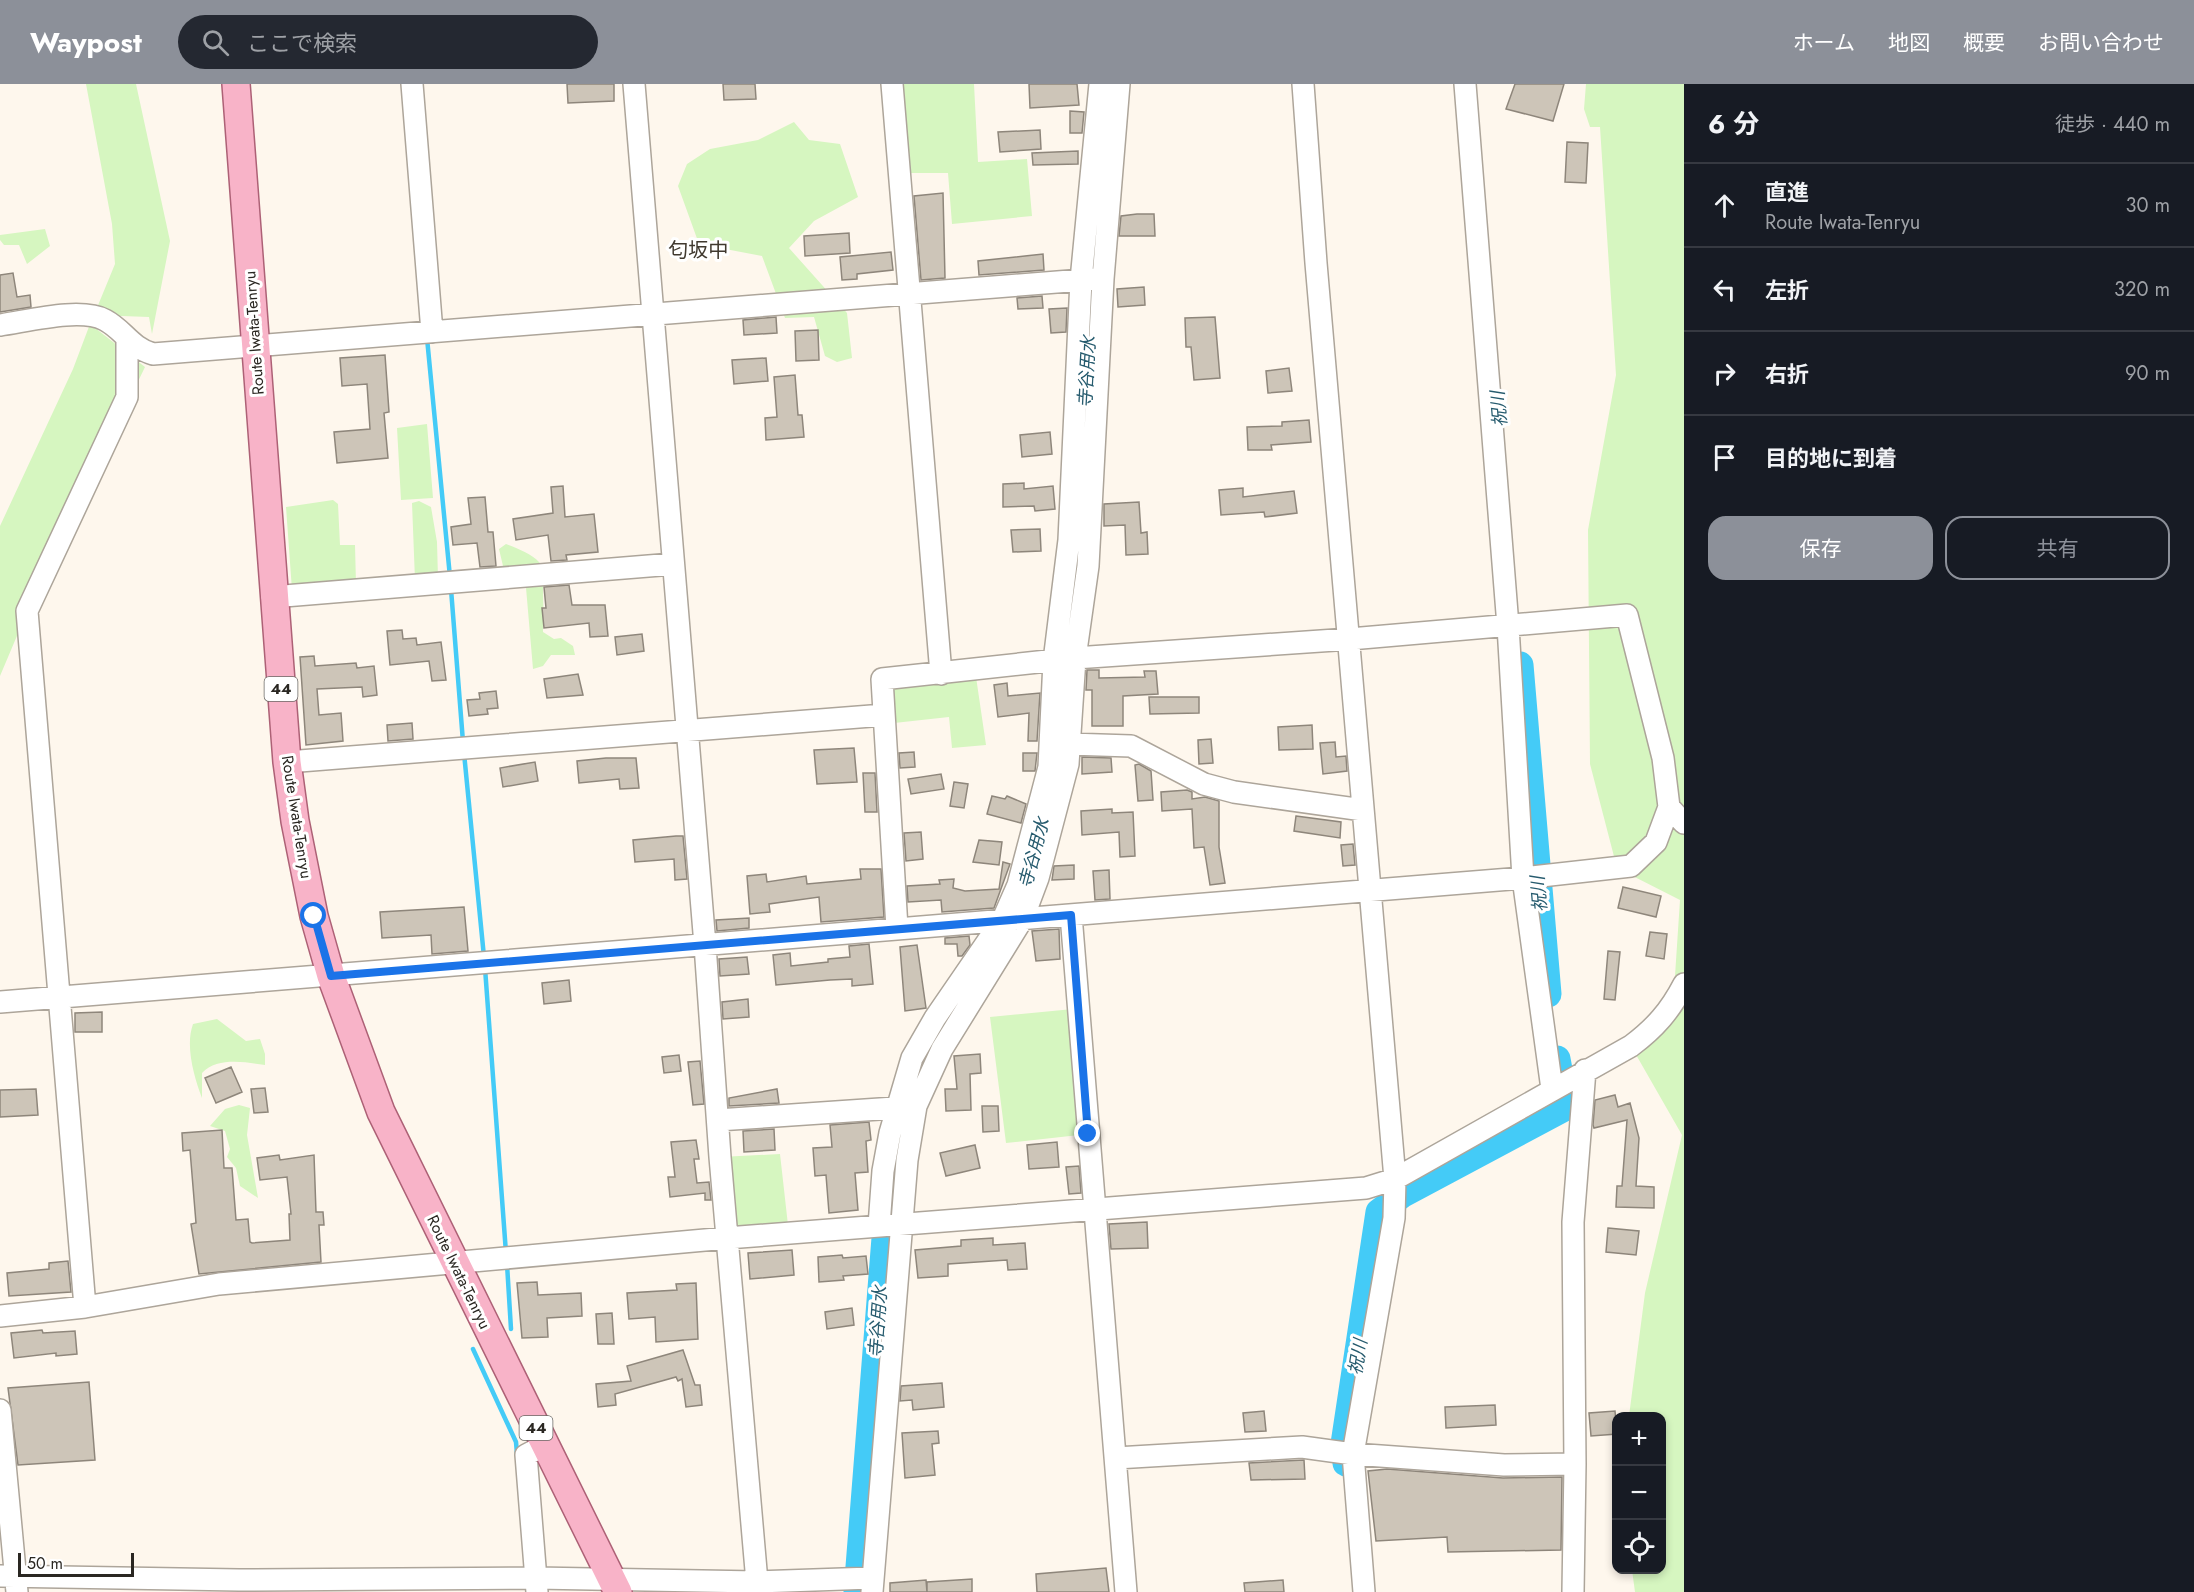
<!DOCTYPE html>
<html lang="ja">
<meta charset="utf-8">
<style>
body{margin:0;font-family:Jost,"Noto Sans JP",sans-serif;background:#242831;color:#f1f3f6}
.controls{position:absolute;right:18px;bottom:18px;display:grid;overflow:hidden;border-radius:12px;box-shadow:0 3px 9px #0003}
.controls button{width:54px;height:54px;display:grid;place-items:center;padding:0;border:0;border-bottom:2px solid #363941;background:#171b24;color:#f1f3f6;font:30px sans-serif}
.scale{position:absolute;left:18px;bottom:15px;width:116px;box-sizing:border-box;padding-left:6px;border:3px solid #2a2722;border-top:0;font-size:16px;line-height:21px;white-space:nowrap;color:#2a2722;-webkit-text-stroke:4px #fff;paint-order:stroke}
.stop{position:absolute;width:18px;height:18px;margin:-14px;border:4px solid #1a73e8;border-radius:50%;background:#fff}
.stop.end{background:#1a73e8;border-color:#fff;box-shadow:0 2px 6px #0008}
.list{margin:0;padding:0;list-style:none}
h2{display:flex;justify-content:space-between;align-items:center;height:78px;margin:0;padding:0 24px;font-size:26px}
h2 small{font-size:20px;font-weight:400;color:#9ea1a6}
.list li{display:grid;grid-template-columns:39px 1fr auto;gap:18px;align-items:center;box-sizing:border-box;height:84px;padding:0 24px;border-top:2px solid #363941}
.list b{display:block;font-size:22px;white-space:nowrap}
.list p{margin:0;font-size:20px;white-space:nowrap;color:#9ea1a6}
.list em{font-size:20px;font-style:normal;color:#9ea1a6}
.actions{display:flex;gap:12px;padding:18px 24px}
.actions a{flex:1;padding:14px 0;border:2px solid #8c9099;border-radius:18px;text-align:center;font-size:21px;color:#8c9099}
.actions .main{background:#8c9099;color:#fff}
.icon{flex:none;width:33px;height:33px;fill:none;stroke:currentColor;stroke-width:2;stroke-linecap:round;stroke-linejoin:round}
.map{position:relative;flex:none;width:1684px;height:1508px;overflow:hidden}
header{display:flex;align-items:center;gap:36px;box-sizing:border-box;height:84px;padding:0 30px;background:#8c9099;color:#fff}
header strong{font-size:28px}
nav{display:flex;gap:33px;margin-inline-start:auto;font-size:21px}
.search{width:420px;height:54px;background:#242831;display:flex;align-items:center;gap:15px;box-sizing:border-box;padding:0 21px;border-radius:33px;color:#9ea1a6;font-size:22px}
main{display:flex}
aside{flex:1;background:#171b24}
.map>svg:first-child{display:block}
.green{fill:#d6f6c0}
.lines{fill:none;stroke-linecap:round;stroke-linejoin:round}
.stream{stroke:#44cbf7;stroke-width:4.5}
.river{stroke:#44cbf7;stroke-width:27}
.building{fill:#cdc5b8;stroke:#8e867b;stroke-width:1.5}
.minor-casing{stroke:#ada59a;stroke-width:24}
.major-casing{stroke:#ad6176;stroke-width:30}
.minor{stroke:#fff;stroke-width:21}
.major{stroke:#f8b3c8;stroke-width:27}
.route{stroke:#1a73e8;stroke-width:8}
.labels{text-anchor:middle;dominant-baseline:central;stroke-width:6;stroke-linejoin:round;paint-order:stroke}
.shield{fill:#fff;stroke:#6a6864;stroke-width:1.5}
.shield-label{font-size:15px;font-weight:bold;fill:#2a2722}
.street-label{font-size:16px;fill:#2a2722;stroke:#fff}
.water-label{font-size:18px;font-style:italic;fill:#265b6e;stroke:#fff}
.quarter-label{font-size:20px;fill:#40392f;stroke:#fff}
</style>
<header>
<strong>Waypost</strong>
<div class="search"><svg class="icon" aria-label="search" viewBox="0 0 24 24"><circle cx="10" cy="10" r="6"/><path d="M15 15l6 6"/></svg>ここで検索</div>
<nav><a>ホーム</a><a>地図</a><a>概要</a><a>お問い合わせ</a></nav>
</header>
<main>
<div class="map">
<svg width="1684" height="1508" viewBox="0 0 1684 1508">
<rect width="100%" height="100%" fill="#fef7ed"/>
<!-- green -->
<path class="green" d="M86,0H136L170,157L152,250L149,233L94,231L115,180L112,140Z
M892,0H974L978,78L1027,75L1032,132L952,140L948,89H900Z
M1586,0H1684V1508H1635L1632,1486H1662V1332H1629L1645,1209L1682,1051L1631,962L1673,922L1680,816L1617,784L1590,680L1588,446L1616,291L1600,43H1590L1584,25Z
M794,38L809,56L840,60L858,113L814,137L789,164L847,229L852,274L837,278L825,272L814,233L785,234L762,172L699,160L678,102L687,80L710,65L758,56Z
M45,145L50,162L27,180L19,161H4L0,156V151Z
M90,240L145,283L33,514L0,592V442L73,285Z
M427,340L433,414L401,416L397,344Z
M333,416L338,420L340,461H355L356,500L292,506L286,423Z
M419,417L431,423L437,458L438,494L415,496L412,419Z
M506,460C516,464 532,470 539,478C545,485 543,536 543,548L554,555L561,554L573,562L575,571H551L543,582L533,585L525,492L503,482L499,465Z
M975,586L986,661L952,664L949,633L885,640L882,595Z
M1073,925L1088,1050L1006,1059L990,933Z
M217,935L246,957L260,955L265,970V981C245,978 217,973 202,989V1014C194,993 185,962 193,940Z
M239,1021L250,1024L247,1051L258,1114L240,1102L236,1084L227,1073L230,1065L225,1047L210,1042L225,1025Z
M780,1070L789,1150L727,1154L720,1073Z"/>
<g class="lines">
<!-- stream -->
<path class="stream" d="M427,254L450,493
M451,505L463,658
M464,669L484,873
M485,884L506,1169
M507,1180L511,1245
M473,1265L516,1358L517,1370"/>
<!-- river -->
<path class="river" d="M1520,581L1548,910
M905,1026L928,967L945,938
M1346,1379L1344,1360L1379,1128L1403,1110L1566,1023L1557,975
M857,1508L888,1116"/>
</g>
<!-- building -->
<path class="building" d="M567,0H614V17L568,19Z
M723,0H755L756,15L724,16Z
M1029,0H1077L1079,21L1030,24Z
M1515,0H1564L1553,37L1506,25Z
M1070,27L1084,28L1082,49H1070Z
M1040,46L1041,65L1000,68L998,48Z
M1567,58L1588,59L1586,99L1565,98Z
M1078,67V80L1033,81L1032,69Z
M943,109L945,194L921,196L914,112Z
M1137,130H1154L1155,152H1119L1121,132Z
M849,149L850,169L805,172L804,152Z
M891,168L893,186L857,190V195L842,196L840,173Z
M1043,170L1044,186L979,191L978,177Z
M13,189L17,213L30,211L31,223L0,228V191Z
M1144,203L1145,221L1118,223L1117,205Z
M1042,212L1043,224L1018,225L1017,214Z
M1067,224L1066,248L1051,249L1049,225Z
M776,233L777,249L744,251L743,236Z
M1215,233L1220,294L1194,296L1191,263H1186L1185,234Z
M818,246L819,276L796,277L795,247Z
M385,271L389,328L384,329L388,374L337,379L334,348L370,345L367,300L342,302L340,274Z
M766,274L768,297L734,300L732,276Z
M1289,284L1292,307L1268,309L1266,287Z
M795,291L798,331H802L804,353L766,356L765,334L777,333L774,293Z
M1309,336L1311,358L1271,361L1272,366H1248L1247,343L1282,342V338Z
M1050,348L1052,370L1022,373L1020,351Z
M1024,399V405L1053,402L1055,425L1035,427L1034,422L1003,423V400Z
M563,402L565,433L594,430L598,468L566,471L567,476L551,477L548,451L516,456L513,435L553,429L551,403Z
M1243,404V413L1294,407L1297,429L1265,433L1264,428L1221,431L1219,406Z
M485,413L488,448H493L496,482L480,483L477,459L453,461L451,443L471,440L468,414Z
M1139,418L1141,449L1147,448L1148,470L1126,471L1125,441L1104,442V420Z
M1040,445L1041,467L1013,468L1011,446Z
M569,501L572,521H605L608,552L590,553L589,539L544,544L542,524H546L544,503Z
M402,546L403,555L416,554L417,561L441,558L446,596L432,597L429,577L390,581L387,547Z
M642,550L644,567L617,571L615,553Z
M314,572L315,582L356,579L357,584L374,582L377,611L363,613L362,603L317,605L319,631L341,629L343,657L306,661L300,573Z
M1087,586H1099V594L1145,593L1144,587H1156L1158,610L1123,612V642H1092V606H1086Z
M578,590L583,611L547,614L544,595Z
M1007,599L1008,612L1040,609L1037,657H1028L1029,629L998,633L994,601Z
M496,607L498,624L487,625L488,630L469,632L467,616L480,615L479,609Z
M1149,613H1199V629L1150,630Z
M412,639L413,655L388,657L387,641Z
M1312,641L1313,665L1279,666L1278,643Z
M1211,655L1213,679L1199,680L1198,656Z
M1335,658L1336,673L1346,672L1347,687L1323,690L1320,659Z
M854,664L857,698L817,700L814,666Z
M914,668L915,683L900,684L899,669Z
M1023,669H1037L1035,687H1023Z
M1082,673L1111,674L1112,688L1082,690Z
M606,674H636L639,704L620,705L619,695L579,699L577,677Z
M535,678L538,697L503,703L500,684Z
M1139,680L1151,687L1153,716L1138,717L1135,681Z
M863,689H875L877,728H865Z
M941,690L944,705L911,710L908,695Z
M954,698L968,700L964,724L950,722Z
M1187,706L1192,708V715L1205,713L1219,717V763L1225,799L1210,801L1204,763L1194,764L1192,725L1162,727L1161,708Z
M992,712L1005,715L1007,712L1026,720L1021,739L987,730Z
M1112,725V729L1133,728L1135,772L1120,773L1119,748L1082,751L1081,727Z
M1296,732L1341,738L1340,754L1294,747Z
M921,748L923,775L906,777L904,749Z
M676,752H683L687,795L675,796L674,775L635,778L633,756Z
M979,756L1002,758L999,781L973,778Z
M1353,760L1355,781L1343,782L1341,761Z
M1003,778L1010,780L994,824L942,828L941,816L908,818L907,802L940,800L939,796L954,795L953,804L965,807L999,805Z
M1074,781V795L1052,796L1054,782Z
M860,785H881L884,833L821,838L819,813L769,820L770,828L750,830L747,792L766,790L767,798L806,792L807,800L861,795Z
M1109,786L1110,815L1095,816L1093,787Z
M1623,803L1661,812L1656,833L1618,824Z
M464,823L468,867L432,870L431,851L382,854L380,828Z
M749,834V844L717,847L716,836Z
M1059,845L1060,875L1036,877L1032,847Z
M1650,848L1667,850L1664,875L1646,872Z
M969,852L970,861L962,872H958L957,860H945V854Z
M869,860L873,900L852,902V895L830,896L776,901L773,871L790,869L791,882L828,878V875L850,873L849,862Z
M917,861L926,924L905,927L900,863Z
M1608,867L1620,868L1615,916L1604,915Z
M747,873L749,890L720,892L719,875Z
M569,896L571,917L544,920L542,899Z
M748,915L749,933L723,935L722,918Z
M102,928V948H75V929Z
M980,970L981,989L970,990L971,1026L946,1027L945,1005H957L954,972Z
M679,971L681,987L664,989L662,973Z
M700,977L704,1020L693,1021L688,978Z
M231,983L242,1008L216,1019L205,994Z
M265,1004L268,1028L254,1029L251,1005Z
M36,1005L38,1031L0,1033V1006Z
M777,1005L779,1019L729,1022V1014Z
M1615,1011L1618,1023L1630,1019L1639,1054L1636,1102L1654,1103V1124L1616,1123L1617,1102H1622L1627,1036L1594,1044L1593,1041L1595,1016Z
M982,1022H998L999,1047L983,1048Z
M869,1038L871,1056L866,1057L868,1088L855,1089L858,1126L829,1129L826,1091L815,1092L813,1064L832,1063L830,1041Z
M774,1045L775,1066L744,1068L743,1047Z
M222,1046L224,1084H232L236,1136L248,1135L250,1158L252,1159L290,1156L289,1130H291L287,1093L260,1096L257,1074L279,1071L280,1076L314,1071L316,1128H323L324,1141H319L321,1178L199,1190L191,1140L196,1139L190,1066L183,1067L182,1049Z
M696,1056L699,1075H694L697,1099L709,1098L711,1116H705V1109L670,1113L668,1093H675L671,1058Z
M1057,1058L1059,1083L1029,1085L1027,1061Z
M975,1061L980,1084L946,1092L940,1069Z
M1079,1082L1081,1109L1069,1110L1066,1083Z
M1147,1138L1148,1164L1111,1165L1109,1140Z
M1608,1144L1639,1147L1636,1171L1606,1168Z
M993,1154V1161L1025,1159L1027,1185L1008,1186L1007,1176L948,1180V1192L918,1194L915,1166L961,1162V1156Z
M792,1166L794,1191L750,1195L748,1169Z
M842,1171L843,1174L866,1172L868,1190L843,1192L844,1196L819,1198L818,1173Z
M68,1177L71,1208L9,1212L7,1189L49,1185V1179Z
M537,1198L538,1211L581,1209L582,1232L547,1234L548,1253L522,1254L517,1199Z
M696,1199L698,1255L656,1258L655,1233L629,1235L627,1209L677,1206L676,1200Z
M852,1224L854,1241L827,1245L825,1228Z
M612,1229L614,1260H598L596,1230Z
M42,1246L43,1249L75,1247L77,1270L56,1272V1269L14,1274L11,1249Z
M683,1266L695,1301H700L702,1321L686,1323L682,1295L678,1297L676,1293L615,1310L616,1321L598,1323L596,1300L631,1297L627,1282Z
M89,1298L95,1376L18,1381L8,1304Z
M942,1299L944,1323L913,1326L912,1316L900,1317L901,1302Z
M1495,1321L1496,1341L1446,1344L1445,1323Z
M1264,1327L1266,1347L1245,1348L1243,1329Z
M1615,1327L1617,1350L1591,1352L1589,1329Z
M938,1347L939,1359L932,1360L935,1391L905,1394L902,1349Z
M1304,1376L1305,1395L1251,1396L1249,1379Z
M1387,1385L1503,1394L1562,1393L1561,1466L1448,1468L1447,1453L1376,1457L1368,1387Z
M1106,1484L1109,1508H1037L1036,1490Z
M972,1495V1508H927V1498Z
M926,1496L927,1508H890V1499Z
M1283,1496L1284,1508H1245L1244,1499Z"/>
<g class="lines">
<!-- minor casing -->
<g class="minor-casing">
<path id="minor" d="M412,0L432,248
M634,0L705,861L720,1073L757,1498
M892,0L941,590
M1303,0L1316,179L1395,1095L1394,1134L1353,1370L1364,1508
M1465,0L1508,542L1523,794L1552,1005
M0,241C28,237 81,223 105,236C124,246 130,263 153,270L1095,195
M272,513L673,480
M1069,660L1131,662L1204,700L1234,708L1363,726
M287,678L884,631
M1669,723L1684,739
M1071,831L1126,1508
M0,918L1523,794L1631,782L1656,758L1669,723L1663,674L1627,531L1350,555L1075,574L882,595L897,844
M718,1036L909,1023
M879,1142L883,1087L890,1049L912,974L935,934L1003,835L1018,801L1049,683L1054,577L1069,456L1081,196L1100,0
M85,1223L27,527L127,313V255
M0,1232L85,1223L219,1200L727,1154L1366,1104L1395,1095L1631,962C1655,944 1670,927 1684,900
M0,1326L17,1508
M1116,1374L1302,1363L1353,1370L1504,1381L1575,1380
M0,1492L239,1496L536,1494L757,1498L872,1494
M537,1508L526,1371L545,1361
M872,1508L907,1076L916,1022L942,965L1023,834L1038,794L1068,680L1075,574L1088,482L1103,195L1119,0
M1573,1508L1575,1380L1573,1138L1585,986"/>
</g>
<!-- major casing -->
<g class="major-casing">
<path id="major" d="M236,0L287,678L295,737L314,832L331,892L381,1028L618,1508"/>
</g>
<!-- minor -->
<use href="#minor" class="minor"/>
<!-- major -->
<use href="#major" class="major"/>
</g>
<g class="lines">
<!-- route -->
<path class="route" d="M314,832L331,892L1071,831L1088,1050"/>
</g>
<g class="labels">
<!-- shield labels -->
<g class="shield">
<rect x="264.5" y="593" width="33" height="24" rx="4.5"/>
<rect x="519.5" y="1332" width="33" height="24" rx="4.5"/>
</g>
<g class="shield-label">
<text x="281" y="605">44</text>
<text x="536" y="1344">44</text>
</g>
<!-- street labels -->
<g class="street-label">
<text transform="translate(254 249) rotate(-94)">Route Iwata-Tenryu</text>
<text transform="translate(297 733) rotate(81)">Route Iwata-Tenryu</text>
<text transform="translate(459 1188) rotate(64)">Route Iwata-Tenryu</text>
</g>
<!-- water labels -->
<g class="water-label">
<text transform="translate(1087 288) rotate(-87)">寺谷用水</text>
<text transform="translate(1499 325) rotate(-95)">祝川</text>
<text transform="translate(1034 769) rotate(-75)">寺谷用水</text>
<text transform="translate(1539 810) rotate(-95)">祝川</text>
<text transform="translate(878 1238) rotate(-86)">寺谷用水</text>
<text transform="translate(1358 1273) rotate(-81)">祝川</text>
</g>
<!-- quarter labels -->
<g class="quarter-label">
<text x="698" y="166">匂坂中</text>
</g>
</g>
</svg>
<div class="controls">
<button>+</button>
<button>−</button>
<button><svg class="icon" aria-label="locate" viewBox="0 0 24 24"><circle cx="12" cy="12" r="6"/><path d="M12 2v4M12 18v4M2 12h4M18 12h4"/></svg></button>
</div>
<div class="scale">50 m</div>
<div class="stop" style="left:314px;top:832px"></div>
<div class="stop end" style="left:1088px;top:1050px"></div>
</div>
<aside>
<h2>6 分<small>徒歩 · 440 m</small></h2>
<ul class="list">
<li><svg class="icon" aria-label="ahead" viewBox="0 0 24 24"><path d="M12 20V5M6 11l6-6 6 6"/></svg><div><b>直進</b><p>Route Iwata-Tenryu</p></div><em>30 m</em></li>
<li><svg class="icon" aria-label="left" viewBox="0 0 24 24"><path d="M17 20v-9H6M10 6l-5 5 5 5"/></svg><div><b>左折</b></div><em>320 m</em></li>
<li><svg class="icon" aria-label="right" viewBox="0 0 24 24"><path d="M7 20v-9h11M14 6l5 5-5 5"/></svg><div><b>右折</b></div><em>90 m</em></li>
<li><svg class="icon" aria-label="arrive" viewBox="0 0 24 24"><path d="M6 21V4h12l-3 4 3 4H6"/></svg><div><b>目的地に到着</b></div></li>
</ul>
<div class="actions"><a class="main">保存</a><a>共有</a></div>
</aside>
</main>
